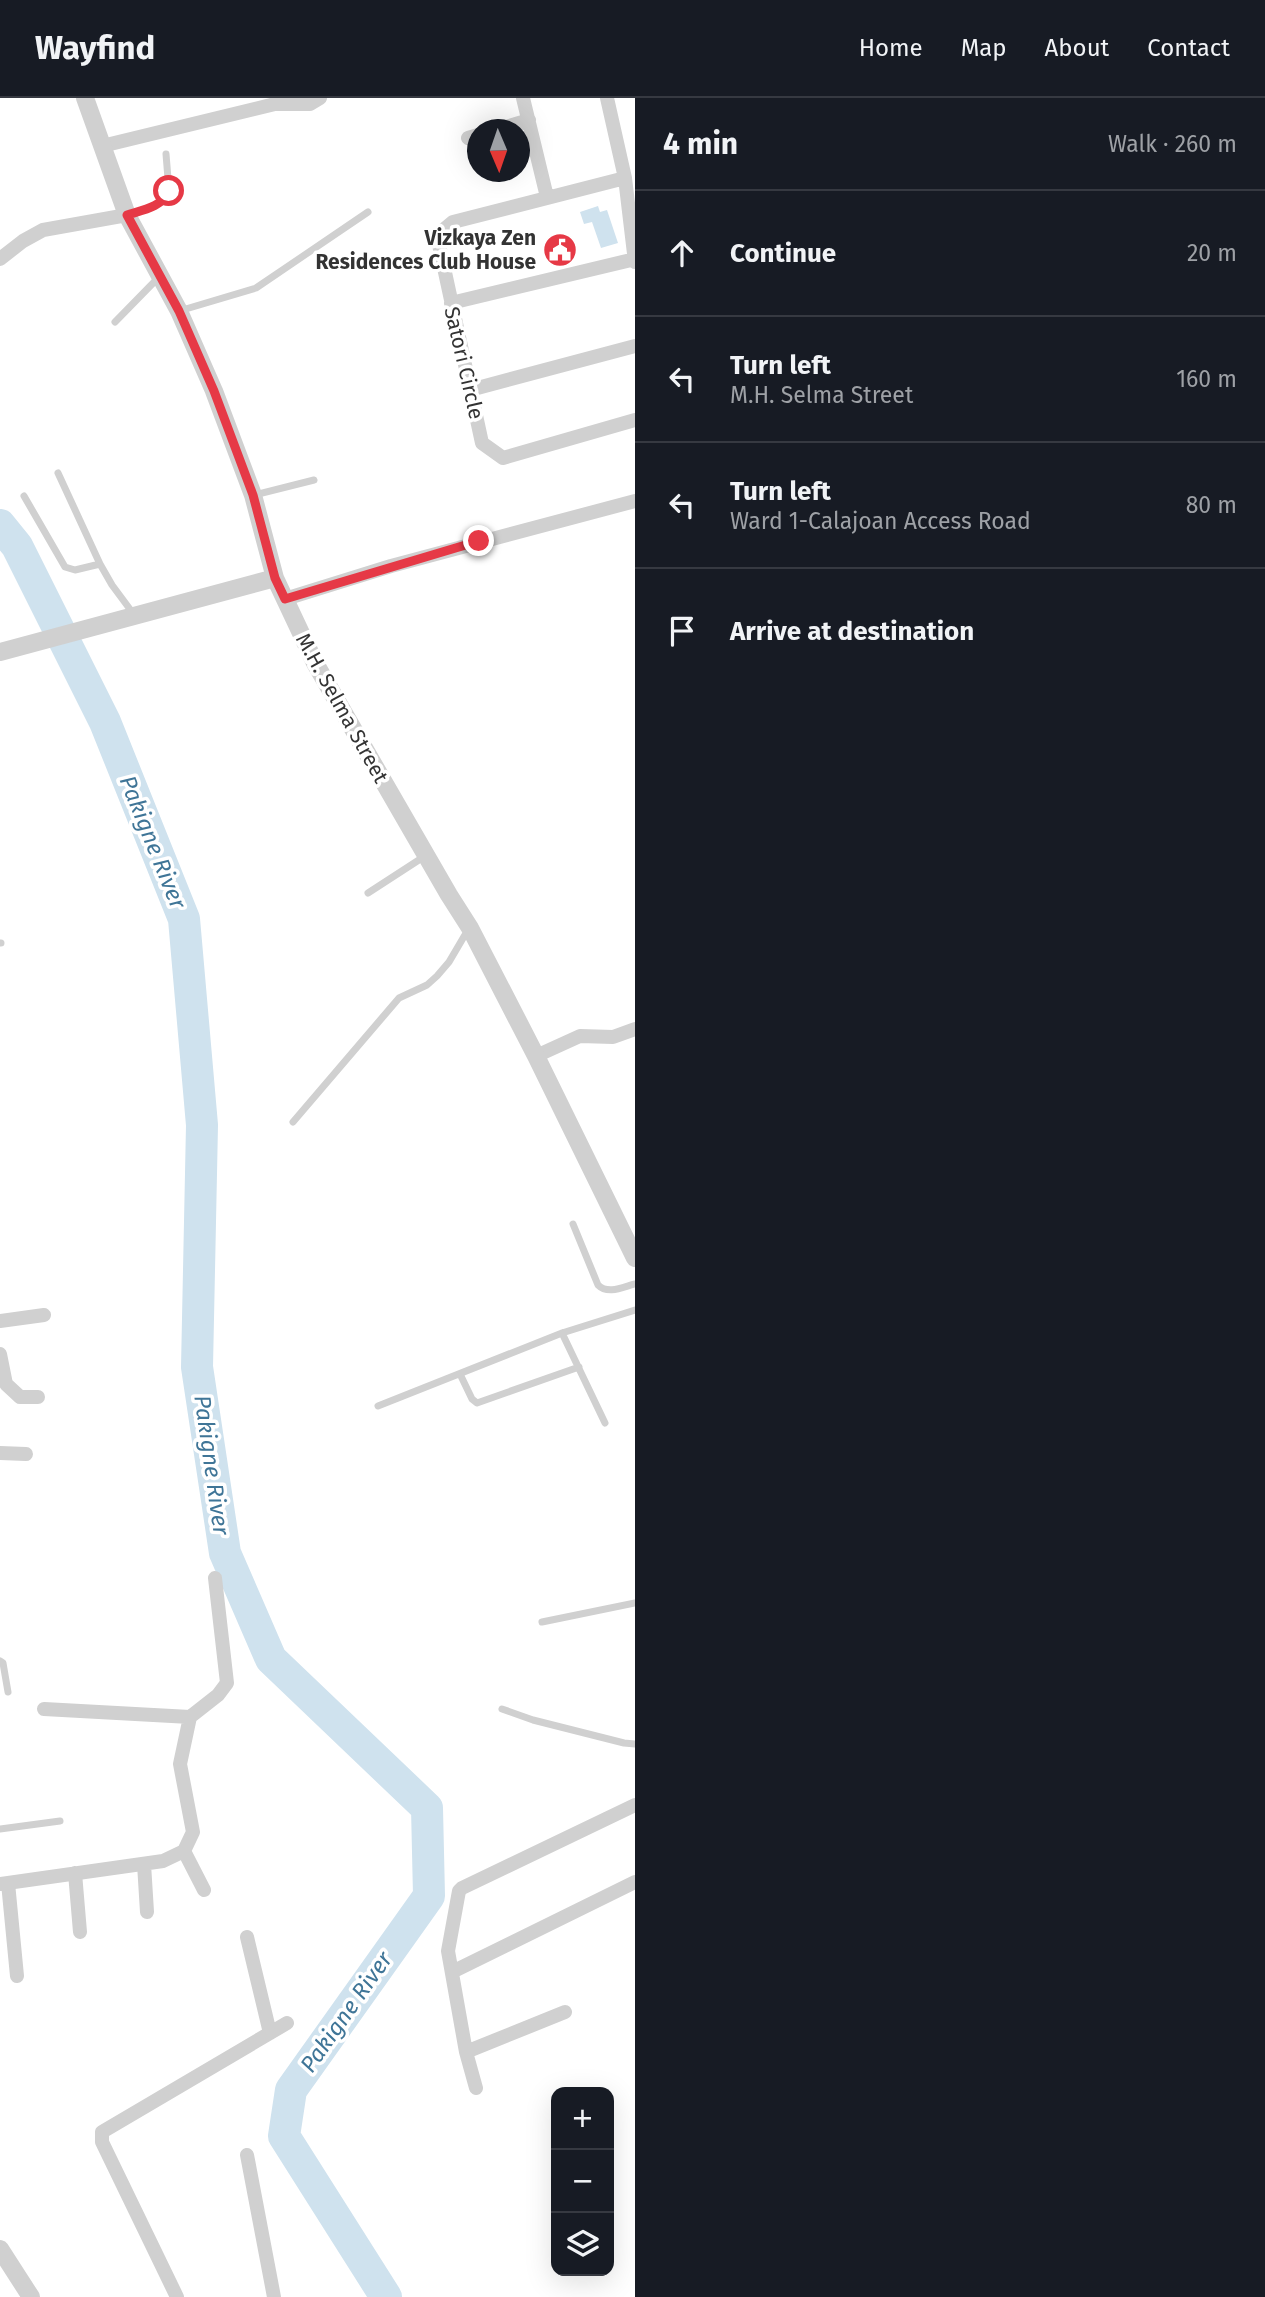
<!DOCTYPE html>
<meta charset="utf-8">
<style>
body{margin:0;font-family:"Fira Sans",sans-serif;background:#20242c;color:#f1f3f6}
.controls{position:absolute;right:21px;bottom:21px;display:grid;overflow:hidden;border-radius:14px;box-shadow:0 7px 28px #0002}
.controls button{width:63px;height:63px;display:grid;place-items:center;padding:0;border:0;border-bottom:2px solid #363941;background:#171b24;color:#f1f3f6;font:35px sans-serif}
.compass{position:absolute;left:467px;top:21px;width:63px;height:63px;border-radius:50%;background:#171b24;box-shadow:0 7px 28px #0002;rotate:178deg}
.stop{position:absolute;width:21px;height:21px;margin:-16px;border:5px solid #e63946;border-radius:50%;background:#fff}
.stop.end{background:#e63946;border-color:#fff;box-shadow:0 2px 7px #0008}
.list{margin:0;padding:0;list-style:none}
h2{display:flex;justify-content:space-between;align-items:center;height:91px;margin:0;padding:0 28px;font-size:30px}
h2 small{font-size:23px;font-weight:400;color:#9ea1a6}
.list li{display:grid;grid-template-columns:46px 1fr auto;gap:21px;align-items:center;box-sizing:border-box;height:126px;padding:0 28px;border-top:2px solid #363941}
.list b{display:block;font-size:26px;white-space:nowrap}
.list p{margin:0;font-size:23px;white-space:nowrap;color:#9ea1a6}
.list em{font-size:23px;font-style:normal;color:#9ea1a6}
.icon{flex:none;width:38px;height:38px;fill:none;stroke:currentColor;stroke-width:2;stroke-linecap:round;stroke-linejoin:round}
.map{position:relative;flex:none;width:635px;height:2199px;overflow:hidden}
header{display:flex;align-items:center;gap:42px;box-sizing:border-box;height:98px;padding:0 35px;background:#171b24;border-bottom:2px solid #363941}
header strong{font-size:33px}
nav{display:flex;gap:38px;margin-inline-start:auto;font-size:24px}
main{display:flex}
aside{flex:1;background:#171b24}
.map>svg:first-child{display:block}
.water{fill:#cfe2ee}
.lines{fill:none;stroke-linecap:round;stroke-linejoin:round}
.river{stroke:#cfe2ee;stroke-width:32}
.service{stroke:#d0d0d0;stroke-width:7}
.minor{stroke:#d0d0d0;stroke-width:14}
.tertiary{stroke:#d0d0d0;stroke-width:18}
.route{stroke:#e63946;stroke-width:9}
.labels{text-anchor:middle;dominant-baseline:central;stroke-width:7;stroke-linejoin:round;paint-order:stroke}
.poi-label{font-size:21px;font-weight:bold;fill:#333;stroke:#fff;text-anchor:end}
.street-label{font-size:21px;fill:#333;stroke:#fff}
.water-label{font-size:23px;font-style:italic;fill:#3f7597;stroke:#fff}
</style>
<header>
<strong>Wayfind</strong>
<nav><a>Home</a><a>Map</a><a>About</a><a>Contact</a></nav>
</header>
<main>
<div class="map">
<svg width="635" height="2199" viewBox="0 0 635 2199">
<rect width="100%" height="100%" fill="#fff"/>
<!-- water -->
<path class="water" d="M598,108L600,114L607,112L618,145L601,150L592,124L584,126L580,114Z"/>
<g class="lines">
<!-- river -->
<path class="river" d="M0,427L17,448L105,624L184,821L202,1027L197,1269L225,1455L271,1561L427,1710L429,1798L291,1992L284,2038L386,2199"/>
<!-- service -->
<path class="service" d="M127,117C143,112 162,109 169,93L166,56
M179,213L256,190L368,114
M115,224L159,179
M58,375L100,466L112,487L135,518
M254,397L314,382
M24,398L65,469L75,472L100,466
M368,795L425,758
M0,845H1
M293,1024L399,900L427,887L437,878L449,864L469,830
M573,1126L598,1187C608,1197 623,1189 635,1186
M562,1235L605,1325
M460,1276L472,1301L477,1305L579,1269
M378,1308L562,1235L635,1212
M542,1524L635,1505
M0,1563L3,1565L8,1594
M502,1611L533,1622L624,1645L635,1646
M0,1731L60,1723"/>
<!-- minor -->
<path class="minor" d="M523,0L547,99
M607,0L625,80L635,164
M277,6H310L320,0
M496,32L529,22
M468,40L478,37
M102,48L275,6L288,0
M625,80L453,124L441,134L438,142L482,345L503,360L635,322
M0,161L23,143L43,132L127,117
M451,205L635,161
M470,292L635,248
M285,501L391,468L635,403
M536,958L580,938L613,939L635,931
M0,1223L44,1217
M0,1256L6,1286L20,1299H38
M0,1355L26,1356
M190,1619L218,1597L227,1585L215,1480
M184,1753L204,1792
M144,1766L147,1814
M75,1775L80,1834
M8,1785L17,1878
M0,1786L163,1763L184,1753L193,1734L180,1666L190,1619L44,1611
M247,1839L270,1935
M452,1874L635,1784
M466,1954L565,1914
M476,1990L466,1954L448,1853L459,1793L462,1790L635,1707
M247,2057L274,2199
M177,2199L102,2044V2034L287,1925"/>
<!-- tertiary -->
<path class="tertiary" d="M85,0L127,117L179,213L214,293L253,397L275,480L315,565L449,797L470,830L536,958L635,1160
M0,554L275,480
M0,2151L31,2199"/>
</g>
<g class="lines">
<!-- route -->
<path class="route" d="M169,93C162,109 143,112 127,117L179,213L214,293L253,397L275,480L285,501L479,443"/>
</g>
<!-- icons -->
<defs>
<g id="civic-disc" transform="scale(1.75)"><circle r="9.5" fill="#e63946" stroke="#fff"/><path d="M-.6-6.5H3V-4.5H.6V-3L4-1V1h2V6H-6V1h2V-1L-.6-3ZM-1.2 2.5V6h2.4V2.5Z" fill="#fff"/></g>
</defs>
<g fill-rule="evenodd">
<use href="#civic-disc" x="560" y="152"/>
</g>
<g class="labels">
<!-- poi labels -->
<g class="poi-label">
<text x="536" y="140">Vizkaya Zen<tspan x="536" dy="24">Residences Club House</tspan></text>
</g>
<!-- street labels -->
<g class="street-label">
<text transform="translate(464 265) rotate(77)">Satori Circle</text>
<text transform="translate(342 610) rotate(61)">M.H. Selma Street</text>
</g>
<!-- water labels -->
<g class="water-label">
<text transform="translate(153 744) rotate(68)">Pakigne River</text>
<text transform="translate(212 1367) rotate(82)">Pakigne River</text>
<text transform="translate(346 1914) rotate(-55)">Pakigne River</text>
</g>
</g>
</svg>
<div class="controls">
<button>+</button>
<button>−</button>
<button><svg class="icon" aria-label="layers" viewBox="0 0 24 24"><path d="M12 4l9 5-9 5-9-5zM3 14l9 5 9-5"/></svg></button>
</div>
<svg class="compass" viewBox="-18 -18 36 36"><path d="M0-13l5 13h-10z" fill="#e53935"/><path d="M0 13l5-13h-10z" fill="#9ea1a6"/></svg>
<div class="stop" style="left:169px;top:93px"></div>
<div class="stop end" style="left:479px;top:443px"></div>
</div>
<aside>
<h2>4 min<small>Walk · 260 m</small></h2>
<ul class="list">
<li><svg class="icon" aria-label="ahead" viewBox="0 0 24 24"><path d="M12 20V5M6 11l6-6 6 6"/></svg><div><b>Continue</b></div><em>20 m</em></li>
<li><svg class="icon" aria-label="left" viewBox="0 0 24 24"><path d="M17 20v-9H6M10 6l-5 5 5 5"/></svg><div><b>Turn left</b><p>M.H. Selma Street</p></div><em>160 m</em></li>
<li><svg class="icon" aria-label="left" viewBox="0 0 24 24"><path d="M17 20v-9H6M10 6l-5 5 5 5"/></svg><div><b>Turn left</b><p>Ward 1-Calajoan Access Road</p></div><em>80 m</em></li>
<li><svg class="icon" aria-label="arrive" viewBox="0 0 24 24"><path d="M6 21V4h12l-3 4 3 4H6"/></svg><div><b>Arrive at destination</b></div></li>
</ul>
</aside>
</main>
